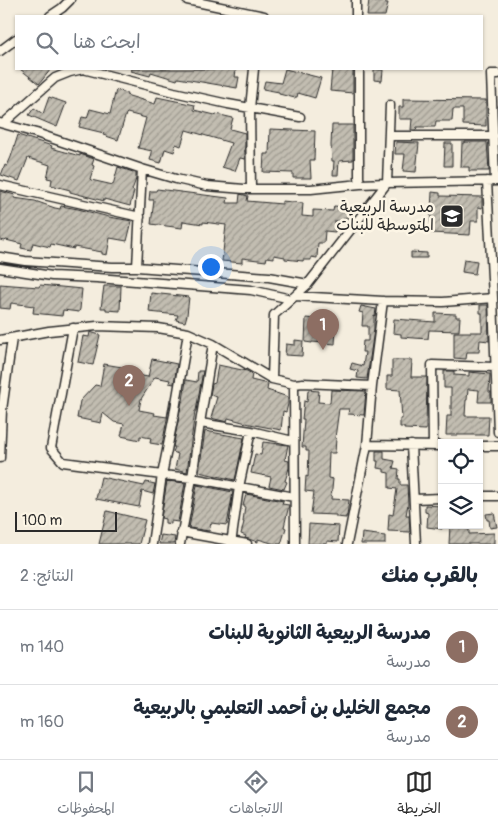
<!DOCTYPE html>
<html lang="ar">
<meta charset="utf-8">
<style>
body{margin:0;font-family:Pangolin,"Playpen Sans Arabic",sans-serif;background:#f2f2f3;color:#1f2937;direction:rtl}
.controls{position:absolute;right:15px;bottom:15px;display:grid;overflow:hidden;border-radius:0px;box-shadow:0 1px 4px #0004}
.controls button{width:45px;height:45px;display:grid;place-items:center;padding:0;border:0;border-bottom:1px solid #e0e1e3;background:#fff;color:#1f2937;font:25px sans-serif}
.scale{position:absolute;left:15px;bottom:12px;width:102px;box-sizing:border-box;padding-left:5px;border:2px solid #2b2b2b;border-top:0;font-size:14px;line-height:18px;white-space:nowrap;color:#2b2b2b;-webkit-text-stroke:4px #fcf5e5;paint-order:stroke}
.you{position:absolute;left:210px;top:266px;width:18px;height:18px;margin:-12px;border:4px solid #fff;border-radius:50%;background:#1a73e8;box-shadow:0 0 0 8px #1a73e833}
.badge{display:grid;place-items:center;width:32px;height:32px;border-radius:50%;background:#2b2b2b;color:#fff;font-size:16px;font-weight:700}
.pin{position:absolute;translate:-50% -41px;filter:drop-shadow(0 1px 2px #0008)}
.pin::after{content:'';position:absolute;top:26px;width:18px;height:15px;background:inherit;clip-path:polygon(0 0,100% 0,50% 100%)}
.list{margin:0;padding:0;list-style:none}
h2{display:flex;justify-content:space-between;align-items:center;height:65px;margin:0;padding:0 20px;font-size:21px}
h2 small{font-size:16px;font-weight:400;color:#747a83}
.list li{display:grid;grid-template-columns:32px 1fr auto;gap:15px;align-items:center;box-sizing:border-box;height:75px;padding:0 20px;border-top:1px solid #e0e1e3}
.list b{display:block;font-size:19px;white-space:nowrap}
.list p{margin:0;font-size:16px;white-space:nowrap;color:#747a83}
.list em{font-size:16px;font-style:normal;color:#747a83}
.icon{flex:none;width:28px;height:28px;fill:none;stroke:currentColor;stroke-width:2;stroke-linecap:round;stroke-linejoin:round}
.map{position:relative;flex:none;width:498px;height:544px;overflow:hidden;direction:ltr}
.search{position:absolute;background:#fff;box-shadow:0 1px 4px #0004;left:15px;right:15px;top:15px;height:55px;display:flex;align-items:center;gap:12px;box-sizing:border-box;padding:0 18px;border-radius:0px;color:#747a83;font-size:19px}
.sheet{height:215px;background:#fff}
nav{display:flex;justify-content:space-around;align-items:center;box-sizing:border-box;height:70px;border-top:1px solid #e0e1e3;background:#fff;font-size:14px;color:#747a83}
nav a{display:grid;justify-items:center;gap:2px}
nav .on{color:#2b2b2b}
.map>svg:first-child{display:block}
.building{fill:url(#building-hatch);stroke:#2b2b2b}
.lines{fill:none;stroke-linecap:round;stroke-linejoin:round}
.minor-casing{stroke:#2b2b2b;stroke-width:11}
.minor{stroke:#fcf5e5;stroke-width:8}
.labels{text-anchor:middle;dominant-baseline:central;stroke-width:5;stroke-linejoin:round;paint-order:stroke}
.poi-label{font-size:16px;fill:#2b2b2b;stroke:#fcf5e5;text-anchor:end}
</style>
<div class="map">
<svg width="498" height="544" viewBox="0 0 498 544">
<defs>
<pattern id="building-hatch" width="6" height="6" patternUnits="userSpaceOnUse" patternTransform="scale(1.25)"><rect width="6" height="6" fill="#c2bdb1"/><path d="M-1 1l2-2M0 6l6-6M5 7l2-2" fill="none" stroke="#9e9a90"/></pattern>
</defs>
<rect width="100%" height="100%" fill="#f4edde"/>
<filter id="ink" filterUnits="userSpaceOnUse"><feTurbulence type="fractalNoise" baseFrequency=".02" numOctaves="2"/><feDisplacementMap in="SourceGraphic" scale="10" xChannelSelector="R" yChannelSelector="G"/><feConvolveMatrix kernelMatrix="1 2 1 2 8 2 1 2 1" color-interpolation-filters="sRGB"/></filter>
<g filter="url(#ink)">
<!-- building -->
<path class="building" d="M369,0H376L375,1L388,3L385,16H367Z
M20,69H51L39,84Z
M131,69H230L236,70L235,77H239L237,88L178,78L177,80L151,72L150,76L131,71Z
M285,69L321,78L315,98L298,93L297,97H295V98L279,94V92L263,89L265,81L281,83Z
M332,69H353V93L330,91Z
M374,69L383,70L382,81L374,80Z
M116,90L127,93L126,95L155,104L157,97L195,105L194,110L215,115L216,114L233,118L230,129L245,133V146L244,151H245V159L240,158L235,171L222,167L231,143L186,130L181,146L176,144L174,152L165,149L161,163L150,160L152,153V151L138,148L146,118L127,113L126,114L118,140L103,135L104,133L79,127L82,117L87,118L90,109L110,114Z
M49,97L66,103L57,127L29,115L34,108L43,114Z
M403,99L486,100V126L463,125V109H453L452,121H436L435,127H417L416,130H411L412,119H399V107H403Z
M332,125H353V160L339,161L338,175H333L334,161H332L331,145Z
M270,129L315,131L314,160H310L311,178H293V173L263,172L264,154H269Z
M18,135L52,146L51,148L80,156V154L94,159L92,165L94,166L90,179L91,180L113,185L118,167L136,173V179L132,190L134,191L130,206L104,199V201L70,192V190L51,185L52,179L47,178L50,165L28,158L19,181L1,175L5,165L7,166L11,157Z
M396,142L419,143L416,172L403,171L405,154H395Z
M465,142H487L489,171H469V167H461L462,143H465Z
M445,143H452V166H444Z
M157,189L228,198L227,203H239L240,194L248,196L247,201L282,204V201L303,203L302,216L313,217V210L333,211L334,206L347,207V210H351L350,218H344V221H335V232L325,231L324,243H318L317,258L311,257V260H303V261L285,259V257L274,255V258L267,257L266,261L242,258V263L222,261L226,225L203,222V224L183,221L182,228L151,224L154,200H149L150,191H156Z
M0,191L15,195L14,198L35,201L55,208L60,209L61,206L78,209L109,217L132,221L127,241L110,238L107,255L102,254V252L74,247V249L51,244L50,247L33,243L31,250L21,248L22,244L6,240L5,241L0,240Z
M432,192L440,193V196L482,197V208L478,207V221H471L470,235L430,233Z
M411,252L427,253V258H411Z
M464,259L477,261L475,274L462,272Z
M0,284L39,287L40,285L82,289L80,309L79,312L63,310L62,316L33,313L34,306L11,303L10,309L0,308Z
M104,286H121L120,311L106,310V308H101Z
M151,293L189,297L187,315L185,322L176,320L178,315L149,312Z
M480,305H488L489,341L480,340L479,352H467L466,359L454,358V332H482V313H480Z
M361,306L376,309L375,316L374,315V330L367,379L357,378L358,371L350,369L352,363L363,366L365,352H362L363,341H368V326H362L363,313L359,312Z
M435,313L456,314V317H460L459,331L429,330L428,339L401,337V334L393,333L394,319L435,322Z
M306,318L335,321V328L336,329L335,344L312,342V343L305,342Z
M90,332L100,335L93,365L78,362L83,336L89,337Z
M295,340L303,341L302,356L285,355L286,344L295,345Z
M152,359L177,364L174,384L169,383L170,380L155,377L141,399L139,410L155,413L154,415L167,417L170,399H171L162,445L150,443L151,438L140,436V440L121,436L124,424L114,422L103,413L101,423L77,418L80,401L95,385L100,386L104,364L122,367L125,373L148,377Z
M392,360H412L411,377H427L426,430L404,429V427H400V419H402L400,390L387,389V376H392Z
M218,365L247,371L252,374L251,380L268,384L267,390L288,397V404L286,412L283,411L281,430L250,424L228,418L227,422L211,418L217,397L210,395L212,384L215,383Z
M198,371H203L196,411H195L187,472L175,469L178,454L173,452L175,447H173L182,401H183L186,380L197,382Z
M444,371H454V375L469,376V372L490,374L489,392H491V402H478L479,390L468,389L467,400H466L465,416H489L488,435H446L447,416H451V388H444Z
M308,390L319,391L318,402L330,403L331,390L366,391L364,415L348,414L349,409H339L335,438H336L335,453H329L328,478L333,479L331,499L349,500L347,516H346V518L336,517V515L311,514L314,492L305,491L306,476L308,477L309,451H306V447H302L304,419H302L304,401L307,402Z
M205,431L244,438L235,480L199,472Z
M263,442L288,445L285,460L289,461V468L285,481L287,482L284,489L269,486L271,477L251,473L255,454L261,455Z
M376,451H384V459L395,461L393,468L399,469L398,479H400V485H407L408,504L406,515H409L410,532L388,531L389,514L393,515L397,489L389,488V473L384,472V469L377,468L378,461H376Z
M101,477L144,486L146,482L155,484L153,494L142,491L139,507L96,499Z
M167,481L185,483L178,522L171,521V524L165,523V519L161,518Z
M197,485L233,492L227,525L211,523L209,531L189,528Z
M246,494L283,501L282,504L289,505L284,527L286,528L281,544H275L258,539V542L245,538L246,536L241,534L244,522H243L245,506H243Z
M425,505L442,506V529L427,527L428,513L425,512Z
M107,511L145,520L139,544H99Z
M494,513L497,527L490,528L489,520H487L486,514Z
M309,524L339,526L338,542L327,541V544H308Z
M450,525H469V534L494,533V544H449Z
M362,533L385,536V544H361Z
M161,535L175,537L174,544H159Z"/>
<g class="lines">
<!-- minor casing -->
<g class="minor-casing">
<path id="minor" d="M187,0L264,16
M50,16L62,8L70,0
M356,16V0
M0,51L16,39
M359,69V177L360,184L387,183L390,105
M0,123L36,133L142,169L176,179L207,186L244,189H311L360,184
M4,123L55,78L70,72L83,69L174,92L228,104L300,117
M390,136H494
M487,181L493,298L498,432
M495,181L491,74H498
M0,185L140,217
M251,189L250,108L254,69
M0,257L25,261L112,267H137L269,277L308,284
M137,267L142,169
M0,268L52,276L97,278L251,290L291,299
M295,296L383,301L443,302L493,298
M73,328L51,448L63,462L162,475L174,415L188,333
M0,340L49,331L97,326L158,328L188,333L213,344L272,379L294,384L295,544
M272,379L274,315L308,284L387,183L498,181
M294,384L303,383L372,386L367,445L347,544
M372,386L383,301
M200,423L251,431L293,441
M367,445L442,446
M411,445L416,544
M433,446L432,365L495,367
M479,446H498
M0,458L2,410L12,338
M479,496H498
M414,499L442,498
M181,532L247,544
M152,544L162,475L192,478L294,497
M180,544L192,478L200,423L213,344
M231,544L239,487L251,431"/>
</g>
<!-- minor -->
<use href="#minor" class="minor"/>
</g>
</g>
<!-- icons -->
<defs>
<g id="school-square" transform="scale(1.25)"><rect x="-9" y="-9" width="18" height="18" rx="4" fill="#2b2b2b" stroke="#fcf5e5"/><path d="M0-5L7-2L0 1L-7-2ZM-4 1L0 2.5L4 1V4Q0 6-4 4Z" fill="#fff"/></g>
</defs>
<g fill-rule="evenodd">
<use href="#school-square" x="452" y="216"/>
</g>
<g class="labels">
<!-- poi labels -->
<g class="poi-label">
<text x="434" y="207">مدرسة الربيعية<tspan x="434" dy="18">المتوسطة للبنات</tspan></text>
</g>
</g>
</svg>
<div class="controls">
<button><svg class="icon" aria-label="locate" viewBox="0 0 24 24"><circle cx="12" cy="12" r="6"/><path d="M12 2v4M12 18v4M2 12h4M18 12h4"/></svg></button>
<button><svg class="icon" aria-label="layers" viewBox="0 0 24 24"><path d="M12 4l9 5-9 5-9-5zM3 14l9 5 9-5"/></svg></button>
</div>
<div class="scale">100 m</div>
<div class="you"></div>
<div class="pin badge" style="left:323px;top:350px;background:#8d6e63">1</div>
<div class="pin badge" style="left:129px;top:406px;background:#8d6e63">2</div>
<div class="search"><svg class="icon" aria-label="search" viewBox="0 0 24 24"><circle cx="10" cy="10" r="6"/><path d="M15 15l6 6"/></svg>ابحث هنا</div>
</div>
<section class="sheet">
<h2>بالقرب منك<small>النتائج: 2</small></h2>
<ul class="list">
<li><span class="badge" style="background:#8d6e63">1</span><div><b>مدرسة الربيعية الثانوية للبنات</b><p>مدرسة</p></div><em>140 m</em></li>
<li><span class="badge" style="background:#8d6e63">2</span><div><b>مجمع الخليل بن أحمد التعليمي بالربيعية</b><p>مدرسة</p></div><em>160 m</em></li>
</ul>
</section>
<nav>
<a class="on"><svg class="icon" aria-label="map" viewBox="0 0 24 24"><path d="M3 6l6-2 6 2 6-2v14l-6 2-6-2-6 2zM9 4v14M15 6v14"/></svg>الخريطة</a>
<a><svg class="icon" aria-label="directions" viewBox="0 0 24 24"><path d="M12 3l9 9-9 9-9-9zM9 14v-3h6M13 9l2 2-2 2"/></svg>الاتجاهات</a>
<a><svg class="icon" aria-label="saved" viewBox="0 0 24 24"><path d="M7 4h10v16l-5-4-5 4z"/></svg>المحفوظات</a>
</nav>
